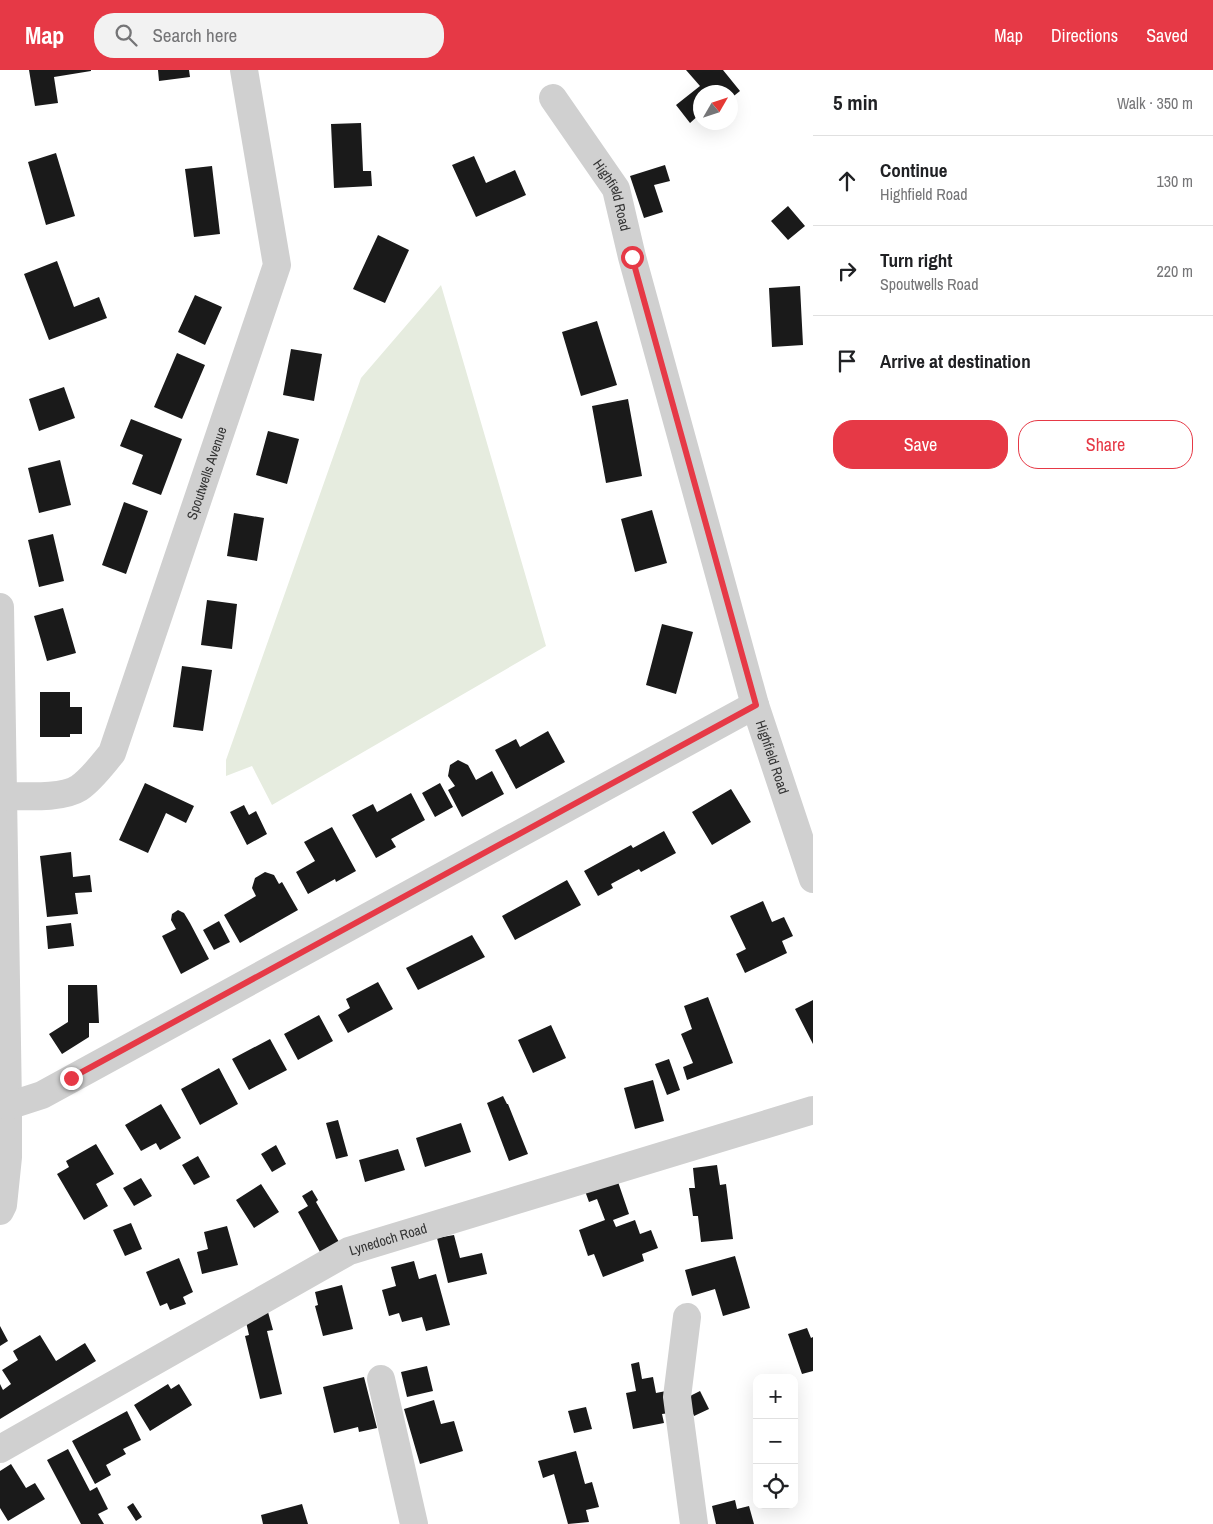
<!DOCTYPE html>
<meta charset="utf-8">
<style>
body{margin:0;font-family:"Archivo Narrow",sans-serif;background:#f2f2f2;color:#202124}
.controls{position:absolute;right:15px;bottom:15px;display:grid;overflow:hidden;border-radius:10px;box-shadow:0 5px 20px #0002}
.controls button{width:45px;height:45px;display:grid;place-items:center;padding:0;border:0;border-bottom:1px solid #e0e0e0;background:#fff;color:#202124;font:25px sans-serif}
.compass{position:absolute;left:693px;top:15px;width:45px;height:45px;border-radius:50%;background:#fff;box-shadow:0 5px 20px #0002;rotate:51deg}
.stop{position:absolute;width:15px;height:15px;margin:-11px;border:4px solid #e63946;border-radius:50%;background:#fff}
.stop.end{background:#e63946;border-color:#fff;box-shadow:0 1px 5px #0008}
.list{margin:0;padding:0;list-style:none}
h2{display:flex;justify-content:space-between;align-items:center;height:65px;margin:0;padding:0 20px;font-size:21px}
h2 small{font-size:16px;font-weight:400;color:#757577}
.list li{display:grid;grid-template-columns:32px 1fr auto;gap:15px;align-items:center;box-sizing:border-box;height:90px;padding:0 20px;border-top:1px solid #e0e0e0}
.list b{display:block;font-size:19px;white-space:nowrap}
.list p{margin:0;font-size:16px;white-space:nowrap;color:#757577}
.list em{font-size:16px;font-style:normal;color:#757577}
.actions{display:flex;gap:10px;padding:15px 20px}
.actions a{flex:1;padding:11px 0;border:1px solid #e63946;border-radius:20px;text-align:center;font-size:18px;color:#e63946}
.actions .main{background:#e63946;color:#fff}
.icon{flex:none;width:28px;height:28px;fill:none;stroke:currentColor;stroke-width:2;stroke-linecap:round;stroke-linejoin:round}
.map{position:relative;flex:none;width:813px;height:1454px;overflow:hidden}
header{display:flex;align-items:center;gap:30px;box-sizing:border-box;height:70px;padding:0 25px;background:#e63946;color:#fff}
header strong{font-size:24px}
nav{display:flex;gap:28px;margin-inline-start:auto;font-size:18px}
.search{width:350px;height:45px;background:#f2f2f2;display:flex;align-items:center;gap:12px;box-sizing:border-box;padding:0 18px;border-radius:20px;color:#757577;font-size:19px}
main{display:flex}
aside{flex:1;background:#fff}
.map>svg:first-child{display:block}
.green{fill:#e6ecdf}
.building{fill:#1a1a1a}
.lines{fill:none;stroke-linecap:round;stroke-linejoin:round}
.minor{stroke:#d0d0d0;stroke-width:28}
.route{stroke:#e63946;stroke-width:6}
.labels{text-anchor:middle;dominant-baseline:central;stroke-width:5;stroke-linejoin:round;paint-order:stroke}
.street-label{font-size:14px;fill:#333;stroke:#fff}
</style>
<header>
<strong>Map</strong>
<div class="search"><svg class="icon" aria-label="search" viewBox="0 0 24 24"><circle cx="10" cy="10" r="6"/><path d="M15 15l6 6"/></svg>Search here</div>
<nav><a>Map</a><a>Directions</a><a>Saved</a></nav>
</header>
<main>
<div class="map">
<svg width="813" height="1454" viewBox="0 0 813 1454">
<rect width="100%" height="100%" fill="#fff"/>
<!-- green -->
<path class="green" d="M441,215L546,576L272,735L252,696L226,706V690L361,308Z"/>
<!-- building -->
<path class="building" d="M29,0H91V1L54,7L58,33L35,36Z
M158,0H189L190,7L159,11Z
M686,0H723L740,21L730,29V22H700V44L690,53L676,35L700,16Z
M361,53L363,101H371L372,116L334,118L331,54Z
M56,83L75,146L46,155L28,92Z
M474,86L486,113L515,100L526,125L476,147L452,95Z
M665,95L670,111L654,115L663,142L644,148L630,106Z
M212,96L220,164L194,167L185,99Z
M788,136L805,156L788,170L771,151Z
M378,165L409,180L385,233L353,219Z
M57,191L74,237L99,227L107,248L49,270L24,204Z
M800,216L803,275L772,277L769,218Z
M195,225L222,237L205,275L178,262Z
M597,251L617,315L581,326L562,262Z
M291,279L322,284L314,331L283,325Z
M177,283L205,295L182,349L154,337Z
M64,317L75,348L39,361L29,329Z
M628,329L642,406L606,413L592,336Z
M131,349L182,369L161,425L132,414L143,385L120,376Z
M268,361L299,369L287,414L256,405Z
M60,390L71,435L39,443L28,398Z
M124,432L148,441L126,504L102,495Z
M652,440L667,493L635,502L621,449Z
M234,443L264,448L257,491L227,486Z
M53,464L64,511L39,517L28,470Z
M207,530L237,534L232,579L201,575Z
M63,538L76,583L47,591L34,546Z
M662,554L693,562L676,624L646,615Z
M182,596L212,600L203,661L173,657Z
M40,622H70V637H82V664H70V667H40Z
M548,661L565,692L516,719L495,680L516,669L520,677Z
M458,690L468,695L476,710L492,701L504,724L462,747L448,720L455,716L448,706L450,695Z
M145,713L194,736L186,753L166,743L148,783L119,770Z
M440,713L453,737L435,747L422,723Z
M731,719L751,752L712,775L692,742Z
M411,723L425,750L391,769L396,777L376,788L352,745L373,734L377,742Z
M244,735L249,745L256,741L267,764L247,775L230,742Z
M332,757L356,801L336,812L335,809L308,824L296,802L315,791L304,772Z
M664,761L676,783L641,802L639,799L611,814L613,818L598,826L584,801L631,775L633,778Z
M71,782L73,807L90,805L92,822L75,823L78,844L47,847L40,786Z
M265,802L274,805L279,814L282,812L298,840L240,873L224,845L256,826L252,818L255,808Z
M567,810L581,835L515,870L502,846Z
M763,831L772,852L784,847L793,866L782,871L787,883L745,903L736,884L746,879L730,846Z
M178,840L184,843L190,853L209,889L181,904L162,866L176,859L171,850L172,844Z
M219,851L230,872L214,880L203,860Z
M71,853L74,876L48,879L46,856Z
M472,865L485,887L418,920L406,898Z
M378,912L393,939L348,963L338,945L350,938L346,929Z
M68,915H97L99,953H89V967L62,984L49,964L68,952Z
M708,927L733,993L687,1010L683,997L693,993L681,964L692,959L684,936Z
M813,930V974L795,939Z
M319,945L333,971L298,990L284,964Z
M551,955L566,988L533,1003L518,970Z
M270,969L287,1000L249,1020L232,989Z
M669,989L680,1020L667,1025L655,994Z
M219,998L238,1034L200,1055L181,1019Z
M653,1010L664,1051L635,1059L624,1018Z
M503,1026L507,1034H508L528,1084L509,1091L487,1033Z
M161,1034L181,1068L160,1080L156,1073L141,1081L125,1055Z
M338,1050L348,1086L336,1089L326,1053Z
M461,1053L471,1082L425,1097L416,1068Z
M96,1074L114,1104L96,1114L108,1136L84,1150L57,1104L69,1097L66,1091Z
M276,1075L286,1094L272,1102L261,1084Z
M398,1079L405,1100L365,1112L359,1090Z
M198,1086L210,1107L194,1115L182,1095Z
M717,1095L720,1115L726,1114L733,1169L701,1172L698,1146H693L689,1118H695L693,1098Z
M141,1108L152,1126L134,1136L123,1118Z
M617,1109L629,1144L613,1150L616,1157L635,1150L640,1164L651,1160L658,1178L642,1184L644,1191L603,1207L594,1184L588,1186L579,1160L605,1150L597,1129L589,1132L585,1121Z
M261,1114L279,1142L254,1158L236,1130Z
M312,1120L318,1130L316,1132L339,1172L320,1182L298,1142L308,1136L302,1126Z
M131,1153L142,1179L125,1186L113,1160Z
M227,1156L238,1195L202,1204L197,1182L208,1179L204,1162Z
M454,1165L460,1188L482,1183L487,1204L448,1213L437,1168Z
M735,1186L750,1238L723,1246L715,1219L692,1226L685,1200Z
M179,1188L193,1222L183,1227L186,1234L170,1240L167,1233L160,1236L146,1202Z
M414,1191L419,1209L436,1204L450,1255L426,1261L422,1247L402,1252L399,1243L389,1246L382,1220L396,1216L391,1197Z
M342,1215L353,1259L323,1266L315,1236L318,1235L315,1222Z
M268,1242L273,1260L267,1261L282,1324L260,1329L245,1266L249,1265L246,1252Z
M0,1256L8,1271L0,1276Z
M807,1258L811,1268L813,1267V1301L802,1304L788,1264Z
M40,1265L56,1291L85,1273L96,1291L0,1349V1314L3,1320L11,1314L2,1300L18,1290L13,1281Z
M639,1292L642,1309L653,1307L656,1323L666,1321L670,1343L662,1344L664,1353L633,1359L626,1323L636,1321L631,1294Z
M427,1296L433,1321L407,1327L401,1302Z
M364,1307L377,1358L359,1362L358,1357L334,1363L323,1317Z
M168,1314L171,1319L179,1314L192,1335L150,1361L134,1335Z
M700,1321L709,1339L694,1346L686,1328Z
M434,1330L441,1354L454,1351L463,1381L420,1394L404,1339Z
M586,1337L592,1359L574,1363L568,1341Z
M127,1341L141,1370L123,1379L126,1384L106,1395L111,1405L95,1414L72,1371Z
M68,1379L90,1421L97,1417L108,1439L98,1444L104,1454H81L47,1390Z
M576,1381L585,1414L592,1412L599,1437L586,1440L589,1452L568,1454L554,1404L543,1408L538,1391Z
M11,1394L26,1418L35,1413L45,1429L8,1451L0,1438V1401Z
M735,1430L737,1439L749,1436L754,1454H716L712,1436Z
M133,1433L142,1447L136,1451L127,1437Z
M302,1434L308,1454H263L261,1445Z"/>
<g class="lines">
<!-- minor -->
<g class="minor">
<path id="s1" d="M553,28L616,119L632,187L755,635L813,809"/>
<path d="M0,537L8,1036V1087L3,1135L0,1141"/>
<path id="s2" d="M5,726C25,726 62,729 79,718C92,709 102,695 112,683L277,195L244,0"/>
<path d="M8,1036L42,1025L755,635"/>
<path d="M687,1247L677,1327L694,1454"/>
<path d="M381,1309L414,1454"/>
<path id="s3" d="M0,1379L349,1181L813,1040"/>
</g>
</g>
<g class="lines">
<!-- route -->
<path class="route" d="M71,1008L756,635L632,187"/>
</g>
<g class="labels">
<!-- street labels -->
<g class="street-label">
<text stroke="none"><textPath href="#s1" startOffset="115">Highfield Road</textPath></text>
<text stroke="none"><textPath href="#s2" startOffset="419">Spoutwells Avenue</textPath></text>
<text stroke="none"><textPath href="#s1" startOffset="700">Highfield Road</textPath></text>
<text stroke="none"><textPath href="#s3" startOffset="442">Lynedoch Road</textPath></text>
</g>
</g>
</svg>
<div class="controls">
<button>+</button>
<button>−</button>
<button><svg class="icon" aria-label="locate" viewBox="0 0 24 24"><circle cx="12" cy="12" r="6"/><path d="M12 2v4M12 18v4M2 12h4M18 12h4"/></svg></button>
</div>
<svg class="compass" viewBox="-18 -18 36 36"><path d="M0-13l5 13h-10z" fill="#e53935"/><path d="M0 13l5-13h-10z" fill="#757577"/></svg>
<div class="stop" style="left:632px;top:187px"></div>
<div class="stop end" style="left:71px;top:1008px"></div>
</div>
<aside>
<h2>5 min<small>Walk · 350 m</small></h2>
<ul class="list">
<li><svg class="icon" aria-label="ahead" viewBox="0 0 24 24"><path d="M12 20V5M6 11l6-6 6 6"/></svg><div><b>Continue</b><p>Highfield Road</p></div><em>130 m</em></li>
<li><svg class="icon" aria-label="right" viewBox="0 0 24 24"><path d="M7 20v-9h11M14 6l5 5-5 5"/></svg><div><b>Turn right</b><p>Spoutwells Road</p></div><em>220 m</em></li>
<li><svg class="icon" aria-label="arrive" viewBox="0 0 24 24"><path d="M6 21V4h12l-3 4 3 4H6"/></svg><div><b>Arrive at destination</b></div></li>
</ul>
<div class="actions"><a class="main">Save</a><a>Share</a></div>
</aside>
</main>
